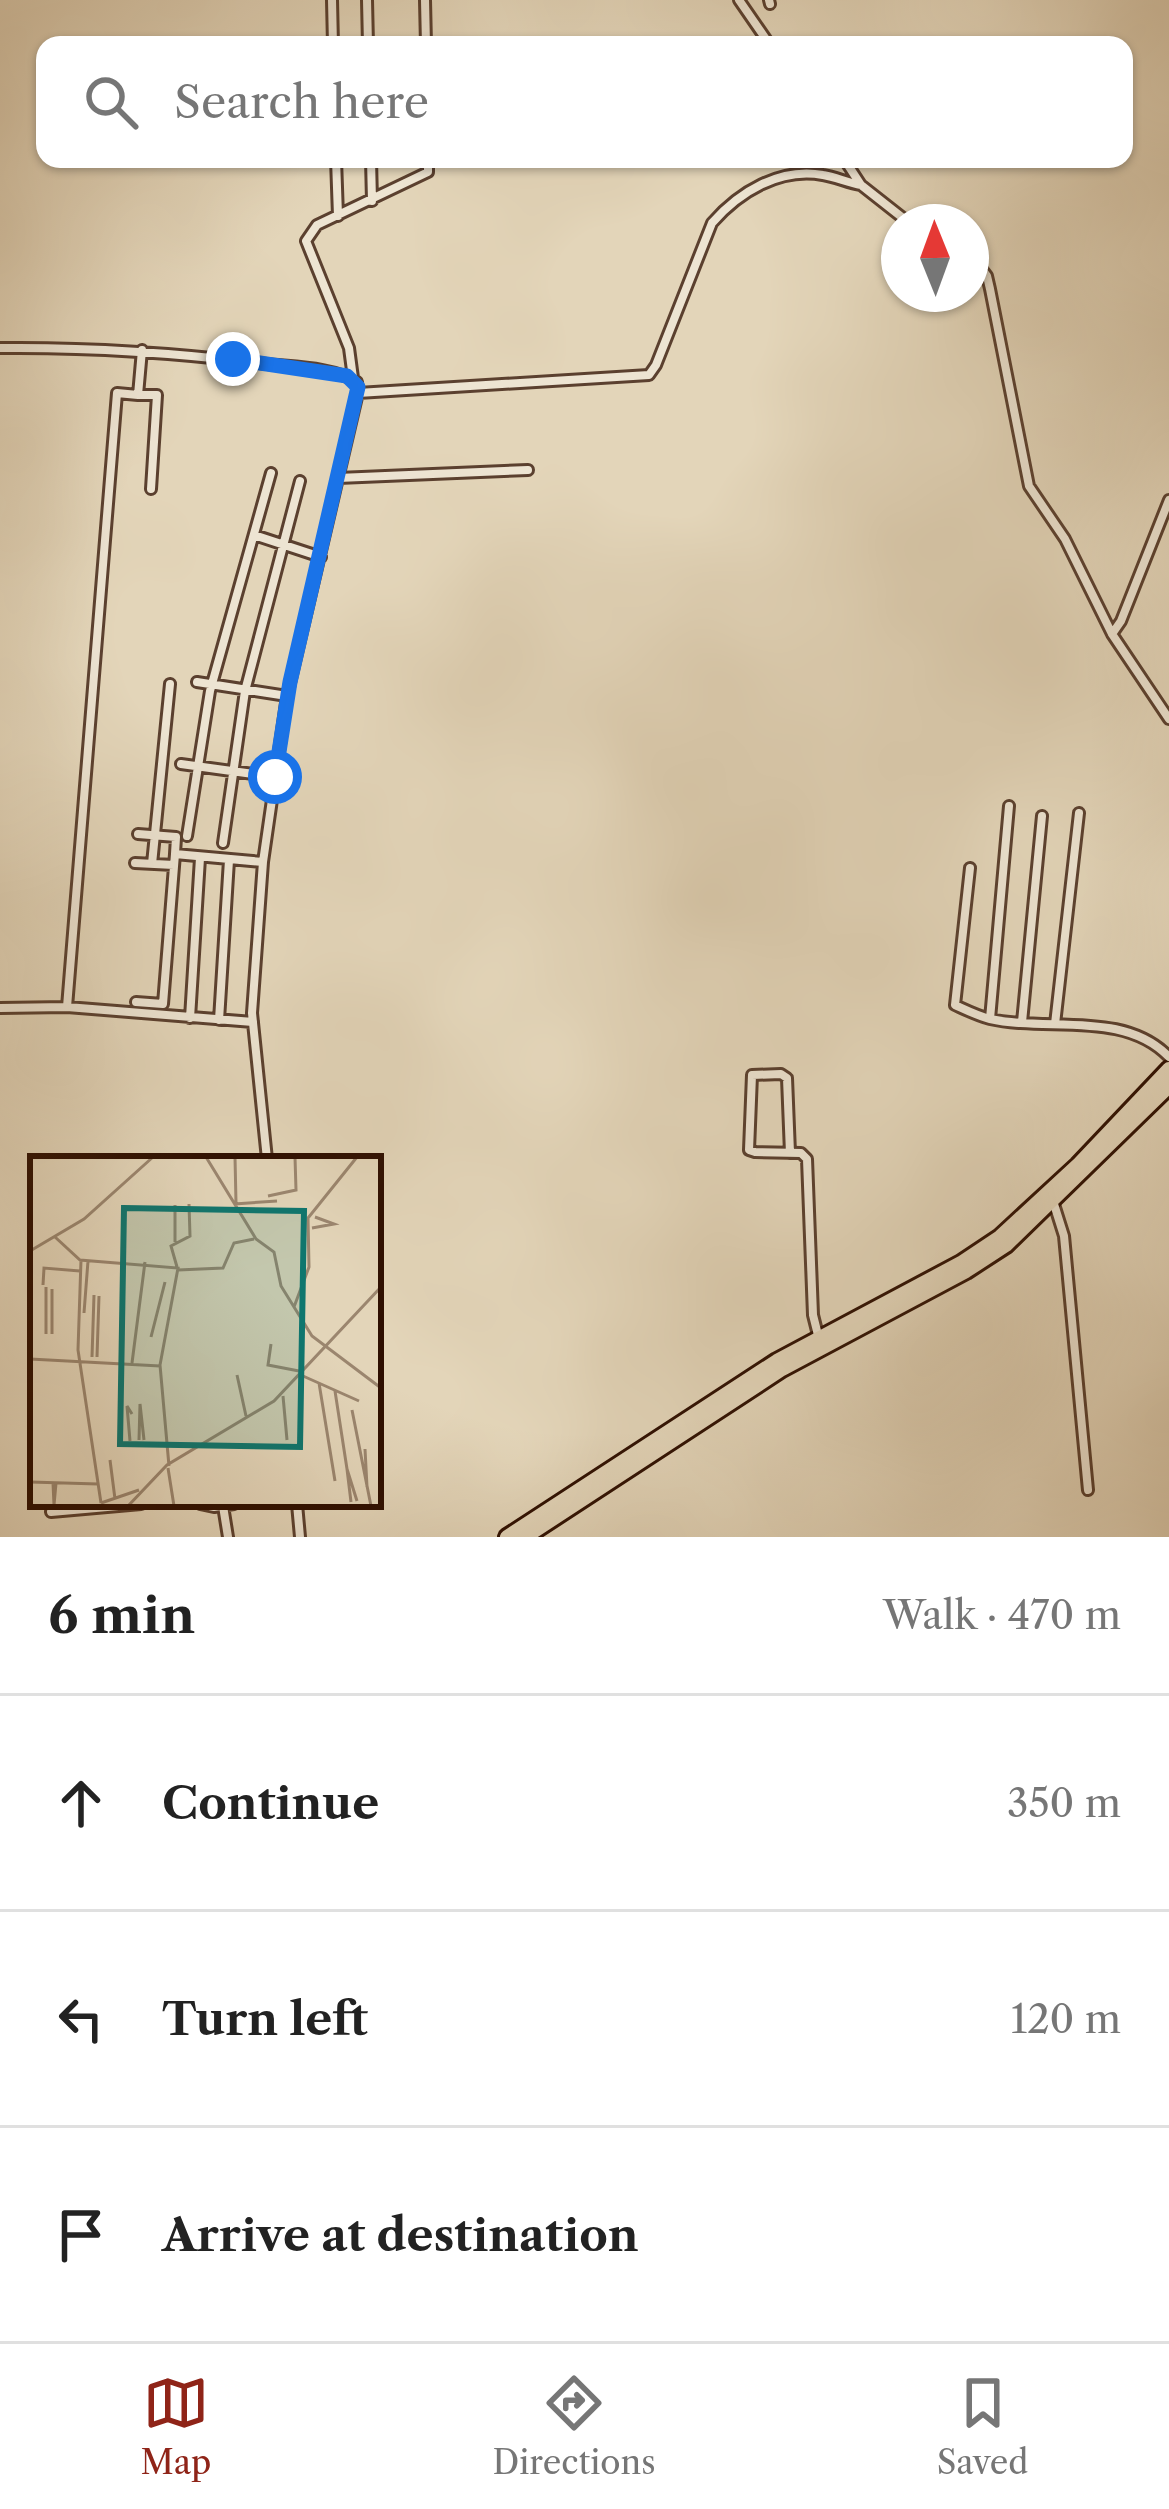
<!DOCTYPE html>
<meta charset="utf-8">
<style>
body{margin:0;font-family:"Libre Caslon Text",serif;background:#f2f2f2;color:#222}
.compass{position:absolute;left:881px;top:204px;width:108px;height:108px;border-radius:50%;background:#fff;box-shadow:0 3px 9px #0004;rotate:359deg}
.stop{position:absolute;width:36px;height:36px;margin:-27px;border:9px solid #1a73e8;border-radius:50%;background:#fff}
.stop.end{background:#1a73e8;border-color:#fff;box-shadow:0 3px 12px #0008}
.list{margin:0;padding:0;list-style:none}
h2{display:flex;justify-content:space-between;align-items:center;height:156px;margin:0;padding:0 48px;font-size:51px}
h2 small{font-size:39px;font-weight:400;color:#767676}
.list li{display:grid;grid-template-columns:78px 1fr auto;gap:36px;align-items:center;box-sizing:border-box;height:216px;padding:0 48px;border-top:3px solid #e0e0e0}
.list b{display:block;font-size:45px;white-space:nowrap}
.list em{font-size:39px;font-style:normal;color:#767676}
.icon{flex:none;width:66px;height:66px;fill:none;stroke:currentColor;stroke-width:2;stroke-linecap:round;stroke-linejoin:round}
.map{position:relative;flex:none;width:1169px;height:1537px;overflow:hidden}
.search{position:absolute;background:#fff;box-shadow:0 3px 9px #0004;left:36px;right:36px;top:36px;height:132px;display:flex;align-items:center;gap:30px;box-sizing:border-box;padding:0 42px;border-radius:24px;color:#767676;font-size:45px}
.sheet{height:804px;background:#fff}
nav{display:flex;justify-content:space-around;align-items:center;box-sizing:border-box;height:168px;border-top:3px solid #e0e0e0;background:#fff;font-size:33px;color:#767676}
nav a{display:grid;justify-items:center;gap:6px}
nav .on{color:#8f2418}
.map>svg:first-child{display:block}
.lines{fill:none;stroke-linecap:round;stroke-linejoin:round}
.street-casing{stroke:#5b402f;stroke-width:14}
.highway-casing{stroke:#2e0f01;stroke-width:20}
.street{stroke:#ede4d2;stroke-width:8}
.highway{stroke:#e3d5b9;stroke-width:14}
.route{stroke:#1a73e8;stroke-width:15}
.inset-road{fill:none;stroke:#9b866f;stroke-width:3}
.view{fill:#0f766e;fill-opacity:0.15;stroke:#0f766e;stroke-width:6}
.inset-edge{fill:none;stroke:#2e0f01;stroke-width:6}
</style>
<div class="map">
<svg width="1169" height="1537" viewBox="0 0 1169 1537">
<rect width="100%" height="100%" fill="#e3d5b9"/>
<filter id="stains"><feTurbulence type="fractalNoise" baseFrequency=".00167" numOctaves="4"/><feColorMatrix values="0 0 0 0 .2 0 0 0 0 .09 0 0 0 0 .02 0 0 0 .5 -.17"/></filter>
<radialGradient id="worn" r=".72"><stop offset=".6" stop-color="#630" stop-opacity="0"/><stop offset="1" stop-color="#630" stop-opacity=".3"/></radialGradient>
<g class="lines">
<!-- street casing -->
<g class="street-casing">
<path id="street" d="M332,0L333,45
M367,0L368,45
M425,0L426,45
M739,0L770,45
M769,0L770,4
M336,159L338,216
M371,159L372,201
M844,159L861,185L908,222
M971,255L987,276L990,289L1029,486L1065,539L1112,634L1169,719
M0,348C90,347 178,353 267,364C294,367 333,367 357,382L358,393L287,696L263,862L252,1013L267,1159
M353,378L349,348L306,241L317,225L428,172V159
M358,393L649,375L656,365L712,223C739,192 780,167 823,175C836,177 848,183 861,185
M138,395H157L151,489
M338,478L528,470
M254,535L321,557
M1112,634L1121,621L1169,500
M197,682L287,696
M181,764L275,777
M138,834L176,837L175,854
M187,836L210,691L271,473
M223,843L245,691L300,481
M135,863L174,865
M152,864L170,684
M970,868L955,1005C966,1010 978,1016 990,1019C1048,1032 1124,1010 1169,1057
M136,1002L163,1004L175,854L263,862
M67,1007L117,393L138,395L142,350
M0,1008L67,1007L253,1022
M190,1018L200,858
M990,1019L1009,806
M219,1020L229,860
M1022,1022L1042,816
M1055,1024L1079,813
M790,1153L787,1078L781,1074L752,1075L749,1150L755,1152L801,1153L807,1159L813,1315L819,1339
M1053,1201L1064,1236L1088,1490
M200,1504L214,1507L234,1504
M297,1504L300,1537
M223,1506L228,1537
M51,1512L141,1504"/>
</g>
<!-- highway casing -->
<g class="highway-casing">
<path id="highway" d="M507,1537L777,1361L961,1263L1000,1237L1078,1165L1169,1069
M525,1537L782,1369L966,1271L1006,1245L1169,1086"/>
</g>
<!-- street -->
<use href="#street" class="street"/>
<!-- highway -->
<use href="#highway" class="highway"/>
</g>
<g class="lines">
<!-- route -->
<path class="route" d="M233,359L347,376L358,387L290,682L275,777"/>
</g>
<!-- overview -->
<g transform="translate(30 1156)">
<rect width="351" height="351" fill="#e3d5b9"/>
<path class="inset-road" d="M176,1L226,83L244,96L251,130L282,180L351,232M205,1L206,47M238,40L266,34L265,1M204,48L247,45M145,49V86M282,72L304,68L285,61M25,81L50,104L148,112L130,209L139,310M0,95L54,63L123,1M51,104L48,194L71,347M147,111L141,90L160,80L159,48M148,114L193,112L204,87L224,83M13,129L14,112L50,115M264,151L279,111L278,62L327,1M54,157L58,105M16,178V131M22,178V133M121,181L135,126M241,188L238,209L269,215M62,201L64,139M67,201L69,140M0,203L130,210M102,207L115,106M207,219L216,260M273,220L329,245M289,227L305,325M305,235L317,313M253,240L257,284M322,254L341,350M109,284L110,248L114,284M100,285L97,250L102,258M335,293L337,331M80,304L85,343M138,312L144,350M0,326L68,328M23,327L24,349L26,327M321,346L317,313L327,345M71,347L109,334M98,350L137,309L244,245L351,131"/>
<path class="view" d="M94,52L274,55L270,291L90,288Z"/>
<rect width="351" height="351" class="inset-edge"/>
</g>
<rect width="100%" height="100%" filter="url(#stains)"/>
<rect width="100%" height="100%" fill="url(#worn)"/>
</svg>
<svg class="compass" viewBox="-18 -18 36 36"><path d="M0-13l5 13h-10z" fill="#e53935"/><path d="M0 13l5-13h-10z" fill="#767676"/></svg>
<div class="stop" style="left:275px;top:777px"></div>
<div class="stop end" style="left:233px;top:359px"></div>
<div class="search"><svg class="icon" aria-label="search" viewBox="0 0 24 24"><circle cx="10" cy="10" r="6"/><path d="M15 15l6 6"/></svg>Search here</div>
</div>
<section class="sheet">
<h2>6 min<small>Walk · 470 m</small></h2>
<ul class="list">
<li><svg class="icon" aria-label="ahead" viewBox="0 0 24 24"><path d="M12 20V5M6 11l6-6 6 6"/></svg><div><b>Continue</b></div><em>350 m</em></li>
<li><svg class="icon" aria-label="left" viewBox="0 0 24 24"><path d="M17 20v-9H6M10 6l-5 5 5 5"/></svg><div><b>Turn left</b></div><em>120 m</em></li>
<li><svg class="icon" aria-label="arrive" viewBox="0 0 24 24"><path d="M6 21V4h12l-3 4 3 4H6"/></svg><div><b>Arrive at destination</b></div></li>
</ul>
</section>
<nav>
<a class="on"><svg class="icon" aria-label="map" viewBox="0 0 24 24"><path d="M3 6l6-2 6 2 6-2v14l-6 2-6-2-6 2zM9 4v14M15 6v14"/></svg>Map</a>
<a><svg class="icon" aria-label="directions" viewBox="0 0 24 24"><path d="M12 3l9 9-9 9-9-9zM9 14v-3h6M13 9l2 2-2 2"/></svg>Directions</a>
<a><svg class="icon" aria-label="saved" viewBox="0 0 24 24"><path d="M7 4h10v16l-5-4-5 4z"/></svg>Saved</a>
</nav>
